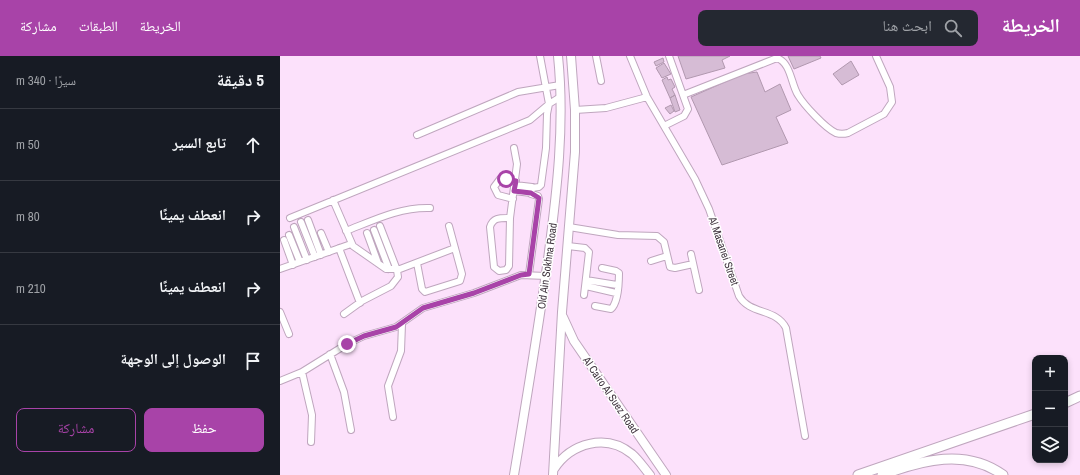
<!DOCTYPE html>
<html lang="ar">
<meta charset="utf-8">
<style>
body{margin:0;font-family:"Archivo Narrow","Noto Naskh Arabic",sans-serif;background:#242831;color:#f1f3f6;direction:rtl}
.controls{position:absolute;right:12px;bottom:12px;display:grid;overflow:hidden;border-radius:8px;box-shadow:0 2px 6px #0003}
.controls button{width:36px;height:36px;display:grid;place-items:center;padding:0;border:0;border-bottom:1px solid #363941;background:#171b24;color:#f1f3f6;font:20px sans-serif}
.stop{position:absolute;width:12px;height:12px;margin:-9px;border:3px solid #a843a8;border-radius:50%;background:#fff}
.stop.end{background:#a843a8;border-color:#fff;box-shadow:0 1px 4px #0008}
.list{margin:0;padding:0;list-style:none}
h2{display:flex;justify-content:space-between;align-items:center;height:52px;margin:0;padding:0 16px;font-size:17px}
h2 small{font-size:13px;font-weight:400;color:#9ea1a6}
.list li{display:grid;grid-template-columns:26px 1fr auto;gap:12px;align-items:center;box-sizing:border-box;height:72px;padding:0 16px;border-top:1px solid #363941}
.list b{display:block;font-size:15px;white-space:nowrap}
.list em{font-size:13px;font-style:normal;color:#9ea1a6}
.actions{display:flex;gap:8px;padding:12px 16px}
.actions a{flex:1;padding:9px 0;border:1px solid #a843a8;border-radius:8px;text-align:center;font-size:14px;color:#a843a8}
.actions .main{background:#a843a8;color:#fff}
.icon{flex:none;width:22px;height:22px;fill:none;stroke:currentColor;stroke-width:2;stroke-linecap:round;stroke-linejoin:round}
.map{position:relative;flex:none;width:800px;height:419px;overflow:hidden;direction:ltr}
header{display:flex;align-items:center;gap:24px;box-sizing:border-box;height:56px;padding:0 20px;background:#a843a8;color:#fff}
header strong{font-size:19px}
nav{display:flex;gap:22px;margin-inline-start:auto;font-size:14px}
.search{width:280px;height:36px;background:#242831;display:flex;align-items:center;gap:10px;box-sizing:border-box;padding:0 14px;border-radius:8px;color:#9ea1a6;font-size:15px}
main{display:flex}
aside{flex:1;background:#171b24}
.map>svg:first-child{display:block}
.building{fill:#d6bcd5;stroke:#b198af}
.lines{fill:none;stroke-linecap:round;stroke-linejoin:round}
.minor-casing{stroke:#bfa6be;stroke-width:8}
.major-casing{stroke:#bfa6be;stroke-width:10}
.highway-casing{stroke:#bfa6be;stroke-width:11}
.minor{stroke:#fff;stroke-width:6}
.major{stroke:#fff;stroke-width:8}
.highway{stroke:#fff;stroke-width:9}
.route{stroke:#a843a8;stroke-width:5}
.labels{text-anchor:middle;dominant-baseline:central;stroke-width:3;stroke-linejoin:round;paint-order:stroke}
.street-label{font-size:11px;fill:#423741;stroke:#fff}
</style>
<header>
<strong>الخريطة</strong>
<div class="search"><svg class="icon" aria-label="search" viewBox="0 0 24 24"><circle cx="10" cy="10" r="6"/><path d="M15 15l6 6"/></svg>ابحث هنا</div>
<nav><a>الخريطة</a><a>الطبقات</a><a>مشاركة</a></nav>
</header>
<main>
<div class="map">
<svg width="800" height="419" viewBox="0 0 800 419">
<rect width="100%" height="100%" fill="#fce1fb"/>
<!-- building -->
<path class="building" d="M398,0H450L442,4L445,12L406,23Z
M508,0H540L541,2L514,13Z
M383,2L384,6L376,10L374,6Z
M571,5L579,19L562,29L553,18Z
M384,7L391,18L382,22L376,12Z
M477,16L485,36L500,28L511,54L496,61L508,87L442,109L411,41L463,18Z
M387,21L388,24L391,23L395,31L392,33L395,39L390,42L382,24Z
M395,39L400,54L395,56L390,42Z
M391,49L394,55L390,58L385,52Z"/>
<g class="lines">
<!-- minor casing -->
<g class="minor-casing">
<path id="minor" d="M316,0L321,25
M350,0L367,41L415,123L429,153L459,240C470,259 496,252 506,272L525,380
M403,39L497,2C511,7 511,28 518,39C524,49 545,72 556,77C560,78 564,78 568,77L604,58L612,46L610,31L596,0
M295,54L326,52L367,41
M384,70L404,60L408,53L389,0
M137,79L238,36L280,29
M235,129L252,131
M234,135L251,137
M233,143L218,139L214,131L220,123L236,125
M53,144L73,190L106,213H120L175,192
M10,162L250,64L269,48L280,41
M230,162C221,162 213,161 210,171L214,211L219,215L226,214L229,210L230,162L237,108L234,92
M28,164L41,199
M21,166L35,201
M14,171L27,204
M289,171L338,179L377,180L384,186L390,211L395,212L413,208
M94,174L109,213
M66,175C94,164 120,151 150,152
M41,177L49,196
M87,177L98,207
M9,179L20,206
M4,184L13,209
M288,190L305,192L309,196L304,239
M59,192L80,247
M411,198L419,234
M371,205L387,200
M137,207L142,233L145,236L180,225L182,218L169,170
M0,213L71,188
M249,218L259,143L258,140L251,138L252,132L259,131L261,129L266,92L267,58L269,48L260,0
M306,224L337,229
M306,230L336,237
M315,250L331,253C338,247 339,226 339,217L336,215L322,212
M0,256L9,278
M64,258L82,245L111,230L118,221L117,214L100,170
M50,298L64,336L71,374
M22,316L32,359L31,386
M0,325L22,316L67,288L84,280L116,271L143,252L194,237L241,219L266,220
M113,361L108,330L121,295L122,268"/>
</g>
<!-- major casing -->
<g class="major-casing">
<path id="major" d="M283,261L294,285L386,419
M274,413C291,387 326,377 352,398C359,404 364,412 370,419
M234,419C246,347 258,275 268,203C277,135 285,68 278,0
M273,419L282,256L295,96V54L291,0"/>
</g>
<!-- highway casing -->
<g class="highway-casing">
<path id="highway" d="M785,347L800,340
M578,419L755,358
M602,419C642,404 686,392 723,419"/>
</g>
<!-- minor -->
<use href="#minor" class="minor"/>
<!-- major -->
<use href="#major" class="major"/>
<!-- highway -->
<use href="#highway" class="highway"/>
</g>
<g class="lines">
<!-- route -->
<path class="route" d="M67,288L84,280L116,271L143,252L194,237L241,219L249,218L259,142L251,137L234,135L236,125L226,123"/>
</g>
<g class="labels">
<!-- street labels -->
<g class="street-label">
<text transform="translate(444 195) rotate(71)">Al Masanei Street</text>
<text transform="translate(267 210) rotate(-82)">Old Ain Sokhna Road</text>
<text transform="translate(331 339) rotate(56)">Al Cairo Al Suez Road</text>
</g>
</g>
</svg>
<div class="controls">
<button>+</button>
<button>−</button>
<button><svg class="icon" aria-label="layers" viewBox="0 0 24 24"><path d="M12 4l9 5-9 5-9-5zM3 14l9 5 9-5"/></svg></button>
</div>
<div class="stop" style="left:226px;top:123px"></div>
<div class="stop end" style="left:67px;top:288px"></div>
</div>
<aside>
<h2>5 دقيقة<small>سيرًا · 340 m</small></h2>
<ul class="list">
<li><svg class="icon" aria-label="ahead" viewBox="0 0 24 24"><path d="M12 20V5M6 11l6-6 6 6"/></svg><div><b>تابع السير</b></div><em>50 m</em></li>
<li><svg class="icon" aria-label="right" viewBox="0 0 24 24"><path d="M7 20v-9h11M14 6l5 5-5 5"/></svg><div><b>انعطف يمينًا</b></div><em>80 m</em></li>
<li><svg class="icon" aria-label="right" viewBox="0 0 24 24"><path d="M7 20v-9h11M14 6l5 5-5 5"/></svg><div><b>انعطف يمينًا</b></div><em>210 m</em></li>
<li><svg class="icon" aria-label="arrive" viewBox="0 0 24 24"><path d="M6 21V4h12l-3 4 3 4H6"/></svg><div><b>الوصول إلى الوجهة</b></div></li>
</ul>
<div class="actions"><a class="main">حفظ</a><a>مشاركة</a></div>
</aside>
</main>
